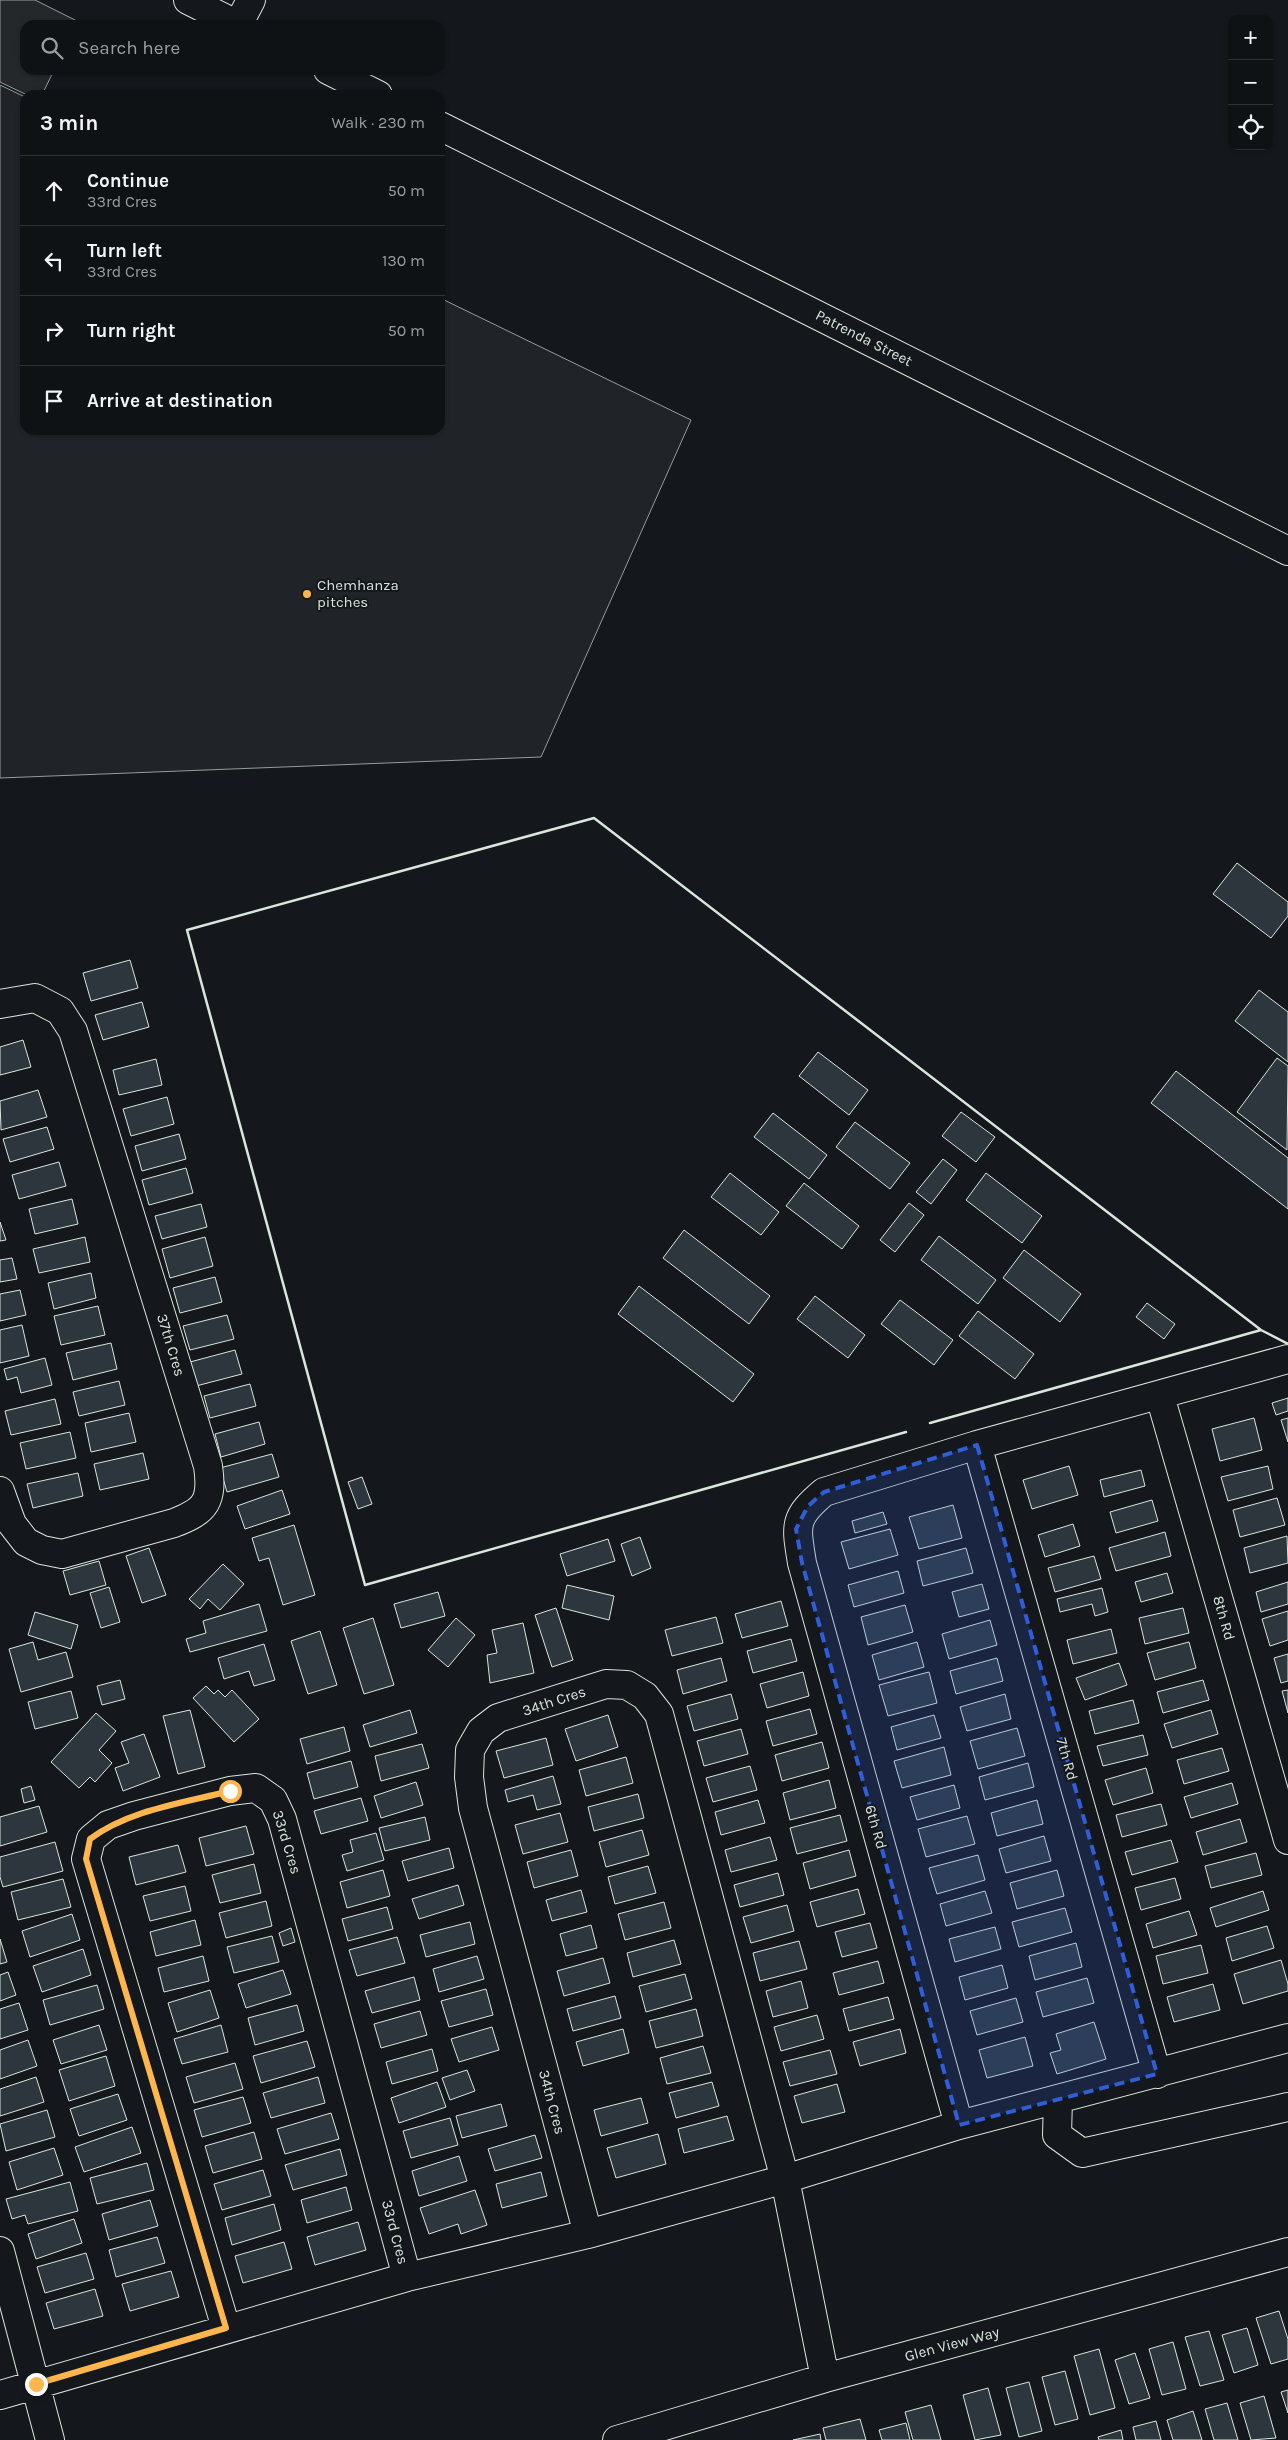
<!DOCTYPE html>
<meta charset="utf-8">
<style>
body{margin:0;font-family:Karla,sans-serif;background:#1d2022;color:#f1f3f6}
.controls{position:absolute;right:15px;top:15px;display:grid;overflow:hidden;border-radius:10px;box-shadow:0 1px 4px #0004}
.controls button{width:45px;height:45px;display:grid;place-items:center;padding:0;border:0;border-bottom:1px solid #2f3234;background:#0f1215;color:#f1f3f6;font:25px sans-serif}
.stop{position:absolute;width:15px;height:15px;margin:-11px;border:4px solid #ffb74d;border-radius:50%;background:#fff}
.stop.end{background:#ffb74d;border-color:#fff;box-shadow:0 1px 5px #0008}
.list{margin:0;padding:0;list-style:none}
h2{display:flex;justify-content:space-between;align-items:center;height:65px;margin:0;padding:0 20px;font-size:21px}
h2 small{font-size:16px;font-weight:400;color:#9b9ea0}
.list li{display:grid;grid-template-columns:32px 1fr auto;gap:15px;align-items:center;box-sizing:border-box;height:70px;padding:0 20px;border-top:1px solid #2f3234}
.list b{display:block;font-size:19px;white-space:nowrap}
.list p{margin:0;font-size:16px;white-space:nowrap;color:#9b9ea0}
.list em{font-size:16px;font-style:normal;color:#9b9ea0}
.icon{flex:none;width:28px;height:28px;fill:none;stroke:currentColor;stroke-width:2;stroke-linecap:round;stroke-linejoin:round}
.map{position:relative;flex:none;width:1288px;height:2440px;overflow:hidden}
.search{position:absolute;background:#0f1215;box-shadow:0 1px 4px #0004;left:20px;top:20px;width:425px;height:55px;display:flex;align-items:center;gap:12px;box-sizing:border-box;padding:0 18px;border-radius:15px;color:#9b9ea0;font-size:19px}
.panel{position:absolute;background:#0f1215;box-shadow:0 1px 4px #0004;left:20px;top:90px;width:425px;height:345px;border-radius:15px}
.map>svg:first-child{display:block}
.green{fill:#202428;stroke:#939e99}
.parking{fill:#24282b;stroke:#939e99}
.building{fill:#2c363c;stroke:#d8e6dc}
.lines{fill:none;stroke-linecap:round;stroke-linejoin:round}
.minor-casing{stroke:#d8e6dc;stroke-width:30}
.minor{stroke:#14181c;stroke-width:28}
.wall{stroke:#d8e6dc;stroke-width:2.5}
.route{stroke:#ffb74d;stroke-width:6}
.marked{fill:#305dd8;fill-opacity:0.2;stroke:#305dd8;stroke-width:4;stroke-dasharray:10 6;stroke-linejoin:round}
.poi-dot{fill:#ffb74d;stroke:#14181c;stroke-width:2}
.labels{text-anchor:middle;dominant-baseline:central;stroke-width:4;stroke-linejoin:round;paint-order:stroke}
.street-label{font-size:15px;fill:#d8e6dc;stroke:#14181c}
.poi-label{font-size:15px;fill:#d8e6dc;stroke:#14181c;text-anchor:start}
</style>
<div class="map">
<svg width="1288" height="2440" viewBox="0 0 1288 2440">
<rect width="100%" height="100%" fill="#14181c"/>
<!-- green -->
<path class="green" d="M0,85L25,97V430H440V298L691,420L541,757L0,778Z"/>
<!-- parking -->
<path class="parking" d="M0,0H35L77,21L75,25H25V70H54L42,95H27L0,82Z"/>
<!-- building -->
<path class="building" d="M1237,863L1288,902V916L1271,938L1213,894Z
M130,960L138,988L91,1001L83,973Z
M1259,990L1288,1012V1062L1235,1021Z
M142,1002L149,1027L103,1040L95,1015Z
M23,1040L31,1067L0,1075V1047Z
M818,1052L868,1090L849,1115L799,1076Z
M1277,1058L1288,1066L1287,1150L1237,1112Z
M156,1059L162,1085L119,1095L113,1070Z
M1176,1071L1288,1158V1209L1151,1103Z
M38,1090L47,1117L1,1130L0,1101Z
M167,1097L174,1124L131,1136L123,1109Z
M961,1112L995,1137L976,1162L942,1136Z
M773,1113L827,1155L809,1179L754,1137Z
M855,1122L910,1163L890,1189L836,1147Z
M47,1127L54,1149L10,1162L3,1139Z
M179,1134L186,1159L142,1171L135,1146Z
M943,1159L957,1170L931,1204L916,1192Z
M59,1162L66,1186L19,1199L12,1175Z
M186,1168L193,1193L149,1205L142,1180Z
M730,1173L779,1212L761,1235L711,1197Z
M986,1173L1042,1216L1022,1243L966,1200Z
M804,1183L859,1226L842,1249L786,1206Z
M72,1199L78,1224L35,1234L29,1209Z
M909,1203L924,1215L895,1252L880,1240Z
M201,1204L207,1227L162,1239L155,1216Z
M0,1222L6,1240L0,1241Z
M684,1230L770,1296L749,1324L663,1258Z
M939,1236L996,1280L978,1304L921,1260Z
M85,1237L90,1262L39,1273L33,1249Z
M205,1237L213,1266L170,1278L162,1249Z
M1024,1250L1081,1294L1060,1322L1003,1278Z
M12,1258L17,1279L0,1282V1260Z
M91,1273L96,1298L54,1309L48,1283Z
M215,1277L222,1302L180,1313L173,1288Z
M639,1286L754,1374L733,1402L618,1314Z
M20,1290L26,1315L0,1321V1294Z
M815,1296L865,1335L848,1358L797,1319Z
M900,1300L953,1340L934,1365L881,1324Z
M1147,1303L1175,1324L1164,1339L1136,1317Z
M98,1306L105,1335L61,1345L54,1316Z
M978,1311L1034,1354L1015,1379L959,1336Z
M227,1315L234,1339L190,1350L183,1326Z
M22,1325L29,1356L0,1363V1330Z
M111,1343L117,1369L73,1380L66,1353Z
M235,1350L242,1374L196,1386L190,1362Z
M45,1358L52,1385L21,1393L17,1377L7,1380L4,1369Z
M119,1381L125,1405L79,1416L73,1392Z
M250,1384L256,1406L210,1418L204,1396Z
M1288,1398V1411L1276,1415L1272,1403Z
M55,1399L61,1424L11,1435L5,1411Z
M129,1413L136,1442L91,1452L85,1423Z
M1254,1418L1262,1450L1220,1461L1212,1429Z
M1288,1418V1442L1281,1420Z
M259,1422L265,1444L221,1457L215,1434Z
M70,1432L76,1458L26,1469L20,1443Z
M143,1453L149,1479L100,1490L94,1464Z
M272,1454L279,1477L227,1492L220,1468Z
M1069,1466L1078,1495L1032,1509L1023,1480Z
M1268,1466L1273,1489L1228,1501L1221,1477Z
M1141,1470L1145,1486L1104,1497L1100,1480Z
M78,1473L83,1496L33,1508L27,1484Z
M362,1477L372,1504L358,1509L348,1482Z
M282,1490L290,1514L245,1529L237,1506Z
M1277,1498L1285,1525L1240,1537L1233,1510Z
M1152,1500L1158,1521L1116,1533L1110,1512Z
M953,1505L962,1538L919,1549L909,1517Z
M883,1512L887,1524L855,1533L852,1521Z
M1073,1524L1080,1546L1045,1557L1038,1535Z
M294,1525L315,1595L283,1605L269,1558L259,1561L252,1538Z
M890,1529L898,1555L849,1569L841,1542Z
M1165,1532L1171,1556L1116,1571L1109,1548Z
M1287,1536L1288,1563L1250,1573L1244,1548Z
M640,1537L651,1568L632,1576L621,1544Z
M608,1539L615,1561L567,1576L560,1554Z
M149,1548L166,1595L142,1603L126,1556Z
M966,1548L973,1573L923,1586L917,1561Z
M1094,1556L1101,1579L1055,1592L1048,1568Z
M99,1561L106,1585L70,1595L63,1571Z
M223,1564L244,1584L220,1610L208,1599L200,1609L189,1599Z
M898,1571L904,1593L854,1607L848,1585Z
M1167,1573L1173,1593L1141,1602L1135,1582Z
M1288,1582V1604L1261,1612L1256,1592Z
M982,1584L989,1609L959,1617L952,1592Z
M567,1585L614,1596L609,1620L562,1608Z
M109,1587L120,1622L101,1628L90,1593Z
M1102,1588L1108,1612L1095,1616L1092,1604L1060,1612L1057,1599Z
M438,1592L445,1616L401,1628L394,1604Z
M781,1601L788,1626L742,1638L735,1614Z
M259,1604L267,1631L190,1652L186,1639L206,1633L203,1621Z
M905,1605L913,1632L868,1645L861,1617Z
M556,1608L573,1660L552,1667L535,1615Z
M1183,1608L1189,1633L1145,1644L1139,1618Z
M1288,1611V1640L1270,1646L1262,1619Z
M35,1612L78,1625L71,1649L28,1635Z
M716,1617L723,1643L672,1656L665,1630Z
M373,1618L394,1685L364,1694L343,1628Z
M456,1618L475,1635L448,1667L428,1650Z
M990,1620L997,1645L949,1659L942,1634Z
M523,1623L534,1673L490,1683L487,1655L497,1653L492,1630Z
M1111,1629L1117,1653L1073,1664L1067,1640Z
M320,1631L337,1685L308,1694L291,1641Z
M791,1639L797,1661L753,1673L747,1651Z
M33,1642L38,1660L66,1652L73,1677L21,1692L9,1649Z
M917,1642L924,1667L879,1680L872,1655Z
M1189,1642L1196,1668L1155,1680L1147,1653Z
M264,1644L275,1680L254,1686L249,1671L224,1679L218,1658Z
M1288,1654V1681L1281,1683L1274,1658Z
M721,1658L727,1681L683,1694L677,1670Z
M997,1658L1003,1681L956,1694L950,1671Z
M1119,1663L1127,1685L1085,1700L1076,1678Z
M803,1672L809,1696L767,1708L760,1684Z
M929,1672L937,1703L888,1716L879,1685Z
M120,1680L125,1699L102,1705L97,1686Z
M1203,1680L1209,1700L1163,1713L1157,1692Z
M206,1686L214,1694L218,1690L225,1697L232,1690L259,1719L234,1742L193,1698Z
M1288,1690V1713L1282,1691Z
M71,1691L78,1718L35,1729L28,1702Z
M731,1694L738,1719L694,1731L687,1706Z
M1005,1694L1011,1719L967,1731L960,1707Z
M1133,1700L1139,1723L1095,1734L1089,1711Z
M810,1709L817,1734L773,1746L766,1721Z
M190,1710L205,1767L178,1774L163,1716Z
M410,1710L417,1733L370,1747L363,1725Z
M1211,1710L1218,1734L1172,1748L1164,1724Z
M96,1713L116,1731L99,1750L112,1763L95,1782L90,1777L79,1788L51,1762Z
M608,1715L618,1747L576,1761L565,1729Z
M934,1715L941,1738L897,1750L891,1727Z
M344,1727L350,1751L307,1764L300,1739Z
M1017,1728L1025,1756L978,1769L970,1741Z
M741,1729L748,1754L704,1766L697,1741Z
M144,1734L160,1777L123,1791L115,1768L129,1763L121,1742Z
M1143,1735L1148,1755L1103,1766L1097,1746Z
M546,1738L553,1765L504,1778L496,1751Z
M822,1742L829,1768L782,1781L775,1755Z
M422,1744L429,1768L381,1781L375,1756Z
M944,1747L951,1775L902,1788L894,1761Z
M1222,1748L1229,1771L1184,1784L1177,1760Z
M626,1757L633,1783L586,1796L579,1770Z
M351,1761L358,1787L314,1799L307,1773Z
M1028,1763L1034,1787L985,1800L979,1777Z
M750,1766L757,1790L713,1802L706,1778Z
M1146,1768L1153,1793L1113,1805L1105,1780Z
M553,1776L561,1804L537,1810L533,1795L508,1802L505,1790Z
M829,1780L836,1808L790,1820L783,1793Z
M416,1782L423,1805L381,1818L374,1796Z
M1232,1783L1238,1804L1191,1818L1184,1797Z
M954,1785L960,1808L917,1820L910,1797Z
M31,1786L35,1800L24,1803L21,1789Z
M638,1794L644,1818L594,1831L588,1807Z
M361,1798L368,1821L321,1834L314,1811Z
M758,1800L765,1823L721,1835L715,1812Z
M1037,1800L1043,1824L997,1836L991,1813Z
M1161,1804L1167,1825L1122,1837L1116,1815Z
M39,1806L47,1832L0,1846V1817Z
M560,1813L568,1842L523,1854L515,1825Z
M840,1815L847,1841L797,1854L790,1828Z
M967,1816L975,1844L926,1857L918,1829Z
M425,1817L430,1840L385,1851L379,1828Z
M1240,1819L1247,1842L1203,1855L1196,1832Z
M246,1826L254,1854L206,1866L199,1838Z
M642,1830L649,1855L606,1867L599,1842Z
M376,1833L384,1860L347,1871L342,1855L353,1852L350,1840Z
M1044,1836L1051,1861L1006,1873L999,1849Z
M770,1837L777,1860L731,1872L725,1850Z
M1171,1840L1178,1862L1132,1875L1125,1852Z
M55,1842L63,1871L3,1887L0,1877V1857Z
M178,1845L186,1872L136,1885L129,1857Z
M449,1848L454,1868L408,1881L402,1861Z
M571,1850L578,1876L534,1888L527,1862Z
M849,1850L856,1876L810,1889L803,1863Z
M1256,1853L1262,1875L1211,1888L1205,1866Z
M978,1855L985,1880L937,1894L929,1868Z
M254,1864L261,1893L220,1903L212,1875Z
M648,1866L656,1893L615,1904L608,1877Z
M383,1870L390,1896L347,1908L340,1882Z
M1057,1870L1064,1896L1017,1909L1010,1883Z
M778,1873L784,1895L740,1907L734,1885Z
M1175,1878L1181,1899L1141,1910L1135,1888Z
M63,1879L71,1907L18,1920L11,1892Z
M458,1885L464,1905L419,1919L412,1899Z
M185,1886L191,1911L150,1921L143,1896Z
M858,1889L865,1914L817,1927L810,1902Z
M581,1890L587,1912L552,1921L546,1900Z
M985,1891L992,1913L946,1926L940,1904Z
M1263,1891L1269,1910L1216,1927L1210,1908Z
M266,1901L272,1926L226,1938L219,1913Z
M664,1902L671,1928L625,1940L618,1914Z
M787,1905L794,1931L751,1943L743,1917Z
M387,1907L393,1929L348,1941L342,1919Z
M1065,1908L1072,1932L1019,1947L1012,1922Z
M1189,1911L1197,1935L1153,1948L1146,1924Z
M72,1914L80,1940L30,1957L22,1931Z
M195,1920L201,1945L156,1956L150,1932Z
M470,1922L475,1944L426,1957L420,1935Z
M870,1923L877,1948L842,1957L835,1932Z
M591,1925L597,1948L566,1956L560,1934Z
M1267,1926L1274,1948L1232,1961L1226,1938Z
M995,1927L1001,1949L955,1962L949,1939Z
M291,1928L295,1942L283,1946L279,1933Z
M272,1936L279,1962L234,1973L227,1947Z
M397,1937L405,1963L357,1976L349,1950Z
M0,1939L7,1962L0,1964Z
M674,1940L681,1964L633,1977L627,1953Z
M799,1941L807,1969L760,1981L753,1953Z
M1076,1943L1082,1967L1035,1980L1029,1956Z
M1201,1945L1208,1973L1163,1984L1156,1956Z
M83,1949L91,1975L42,1992L33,1966Z
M203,1956L209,1981L164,1992L158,1968Z
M477,1956L484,1979L439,1992L433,1969Z
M603,1958L610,1983L564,1996L557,1971Z
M1281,1960L1288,1984V1991L1243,2004L1234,1974Z
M878,1961L884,1983L839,1995L833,1973Z
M1002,1965L1008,1988L965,2000L959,1977Z
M283,1970L291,1994L246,2008L238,1984Z
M8,1972L16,1995L0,2001V1975Z
M685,1974L692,1999L646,2012L639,1986Z
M414,1977L420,2000L372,2013L365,1991Z
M1087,1978L1094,2003L1043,2017L1036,1992Z
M801,1981L808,2008L773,2017L766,1991Z
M1213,1984L1220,2010L1174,2022L1167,1997Z
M97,1985L104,2009L50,2025L43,2000Z
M486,1989L493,2015L449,2027L441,2001Z
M210,1990L219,2018L177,2032L168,2003Z
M615,1996L621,2018L573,2031L567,2009Z
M888,1997L894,2019L849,2031L843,2009Z
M1016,1998L1023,2022L977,2035L970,2011Z
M19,2003L28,2030L0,2039V2009Z
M297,2005L304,2031L255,2045L248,2018Z
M696,2009L703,2036L656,2048L649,2021Z
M420,2011L427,2035L381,2048L374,2024Z
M817,2015L824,2039L781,2051L774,2027Z
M1094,2022L1106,2059L1057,2074L1050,2053L1061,2050L1056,2034Z
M99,2025L107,2050L61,2064L53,2040Z
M221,2025L228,2052L182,2064L174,2039Z
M492,2027L499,2050L459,2062L451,2039Z
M623,2029L629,2053L583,2066L576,2042Z
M900,2029L906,2053L860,2066L853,2042Z
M1025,2037L1033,2066L987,2078L979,2050Z
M28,2040L37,2066L0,2079V2050Z
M307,2041L315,2067L261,2083L253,2056Z
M703,2046L711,2073L667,2084L660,2058Z
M432,2049L438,2071L392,2084L386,2062Z
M830,2050L837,2074L790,2086L783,2062Z
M106,2056L115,2086L69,2101L59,2070Z
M235,2063L243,2089L194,2103L186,2077Z
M467,2070L475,2091L450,2100L442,2078Z
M36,2077L44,2102L0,2116V2089Z
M318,2077L325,2103L271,2118L263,2093Z
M437,2082L446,2107L399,2123L391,2098Z
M712,2082L719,2106L676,2118L669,2093Z
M837,2084L845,2112L802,2123L794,2096Z
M118,2094L127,2120L79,2136L70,2109Z
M243,2097L251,2123L202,2137L194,2110Z
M641,2098L648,2123L601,2136L594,2110Z
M501,2104L507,2126L462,2138L456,2116Z
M47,2110L55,2137L6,2151L0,2124Z
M331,2113L339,2139L285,2154L277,2129Z
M727,2116L734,2140L684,2153L678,2129Z
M450,2118L458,2145L411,2158L403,2131Z
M132,2127L141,2153L84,2172L75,2147Z
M254,2132L262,2159L213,2173L205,2146Z
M658,2134L666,2164L616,2178L607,2148Z
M535,2135L542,2158L495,2171L488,2149Z
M54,2148L63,2175L17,2190L9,2162Z
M340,2149L347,2175L293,2190L285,2165Z
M459,2156L467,2181L419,2196L412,2171Z
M147,2163L154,2190L97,2204L90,2178Z
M263,2170L271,2196L222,2210L214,2184Z
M541,2172L547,2196L502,2208L496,2184Z
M70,2182L78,2211L28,2224L25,2215L12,2219L6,2199Z
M346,2187L352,2210L307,2223L301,2200Z
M475,2190L487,2225L461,2234L458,2224L429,2234L420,2208Z
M150,2200L158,2226L109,2240L102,2214Z
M274,2204L281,2230L232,2245L225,2218Z
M74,2219L82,2243L36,2259L28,2234Z
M358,2222L366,2250L315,2265L307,2237Z
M157,2237L165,2263L116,2277L109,2250Z
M284,2242L292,2269L243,2283L235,2256Z
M86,2253L94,2279L45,2293L37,2267Z
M171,2271L179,2297L130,2311L122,2284Z
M95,2289L103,2316L54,2329L46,2303Z
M1279,2311L1288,2339V2359L1271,2364L1256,2318Z
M1247,2328L1258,2365L1234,2373L1222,2335Z
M1209,2331L1224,2380L1200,2386L1185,2337Z
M1173,2342L1186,2389L1162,2395L1149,2349Z
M1099,2349L1115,2408L1090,2415L1074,2356Z
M1135,2353L1150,2398L1129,2404L1115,2360Z
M1065,2371L1078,2419L1055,2425L1042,2377Z
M1029,2382L1042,2431L1019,2437L1006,2388Z
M988,2388L1001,2435L975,2440L963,2395Z
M1288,2390V2413L1281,2392Z
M1264,2396L1276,2438L1251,2440L1240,2403Z
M1227,2403L1238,2440H1214L1205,2409Z
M931,2405L941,2440H913L905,2412Z
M1193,2411L1202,2440H1173L1167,2420Z
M860,2419L866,2440H826L823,2428Z
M1156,2421L1161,2440H1136L1133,2427Z
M906,2423L910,2440H882L879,2430Z
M1121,2430L1123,2440H1099L1098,2437Z
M820,2434L821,2440H793Z"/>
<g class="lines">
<!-- minor casing -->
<g class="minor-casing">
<path id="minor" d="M188,0L238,25
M238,25L251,0
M328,70L378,95
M440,126L1288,551
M0,1004L35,998L60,1011L73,1031L208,1466C213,1501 206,1511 174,1523L62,1554L42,1550L26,1542L12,1524L0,1491
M1160,1396L1288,1840
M977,1445L1157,2074
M1058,2099L1057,2135L1082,2153L1288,2107
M959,2125L802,1563C796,1525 793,1518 824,1492L977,1445L1288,1359
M588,2234L473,1808L469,1777L470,1750L481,1731L498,1718L606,1684L627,1685L645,1696L659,1714L785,2179L825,2378
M0,2251L50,2440
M226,2328L86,1859L91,1839L108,1825L134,1816L230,1791L256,1788L273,1800L282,1819L407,2277
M0,2395L407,2277L588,2234L785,2179L959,2125L1288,2038
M617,2440L825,2378L1288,2252"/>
</g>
<!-- minor -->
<use href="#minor" class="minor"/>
<!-- wall -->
<path class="wall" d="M930,1423L1261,1330
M906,1432L365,1585L187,930L594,818L1261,1330L1288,1344"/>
</g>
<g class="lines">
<!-- route -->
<path class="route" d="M36,2384L226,2328L86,1859L90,1839C129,1810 183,1803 230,1791"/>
</g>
<!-- marked area -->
<path class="marked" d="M977,1445L1157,2074L959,2125L802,1563L796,1529L808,1506L824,1492Z"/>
<!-- markers -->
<circle class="poi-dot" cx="307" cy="594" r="5"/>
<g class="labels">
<!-- street labels -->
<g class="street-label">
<text transform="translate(864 338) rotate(27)">Patrenda Street</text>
<text transform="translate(171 1345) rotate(73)">37th Cres</text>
<text transform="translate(1224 1618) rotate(74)">8th Rd</text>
<text transform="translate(554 1701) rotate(-18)">34th Cres</text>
<text transform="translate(1067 1759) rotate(74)">7th Rd</text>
<text transform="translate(876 1827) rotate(74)">6th Rd</text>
<text transform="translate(287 1842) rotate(73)">33rd Cres</text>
<text transform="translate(552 2102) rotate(75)">34th Cres</text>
<text transform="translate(395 2232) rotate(75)">33rd Cres</text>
<text transform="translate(952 2344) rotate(-15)">Glen View Way</text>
</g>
<!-- poi labels -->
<g class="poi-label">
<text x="317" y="585">Chemhanza<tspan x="317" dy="17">pitches</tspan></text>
</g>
</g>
</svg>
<div class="controls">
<button>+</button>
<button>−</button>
<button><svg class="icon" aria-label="locate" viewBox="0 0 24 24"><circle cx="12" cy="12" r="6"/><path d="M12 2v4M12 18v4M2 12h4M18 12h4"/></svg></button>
</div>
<div class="stop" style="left:230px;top:1791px"></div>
<div class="stop end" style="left:36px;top:2384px"></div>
<div class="search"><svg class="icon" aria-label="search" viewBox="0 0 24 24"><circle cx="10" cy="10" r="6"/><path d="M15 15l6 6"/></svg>Search here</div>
<section class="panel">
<h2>3 min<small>Walk · 230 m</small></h2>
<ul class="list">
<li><svg class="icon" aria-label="ahead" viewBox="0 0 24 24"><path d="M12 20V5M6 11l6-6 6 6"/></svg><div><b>Continue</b><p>33rd Cres</p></div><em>50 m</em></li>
<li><svg class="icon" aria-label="left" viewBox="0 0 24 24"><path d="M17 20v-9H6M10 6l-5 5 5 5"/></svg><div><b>Turn left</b><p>33rd Cres</p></div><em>130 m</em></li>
<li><svg class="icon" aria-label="right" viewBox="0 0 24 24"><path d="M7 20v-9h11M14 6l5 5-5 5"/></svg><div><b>Turn right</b></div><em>50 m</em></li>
<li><svg class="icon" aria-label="arrive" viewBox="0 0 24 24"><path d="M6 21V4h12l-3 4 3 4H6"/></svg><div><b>Arrive at destination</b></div></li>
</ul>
</section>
</div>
